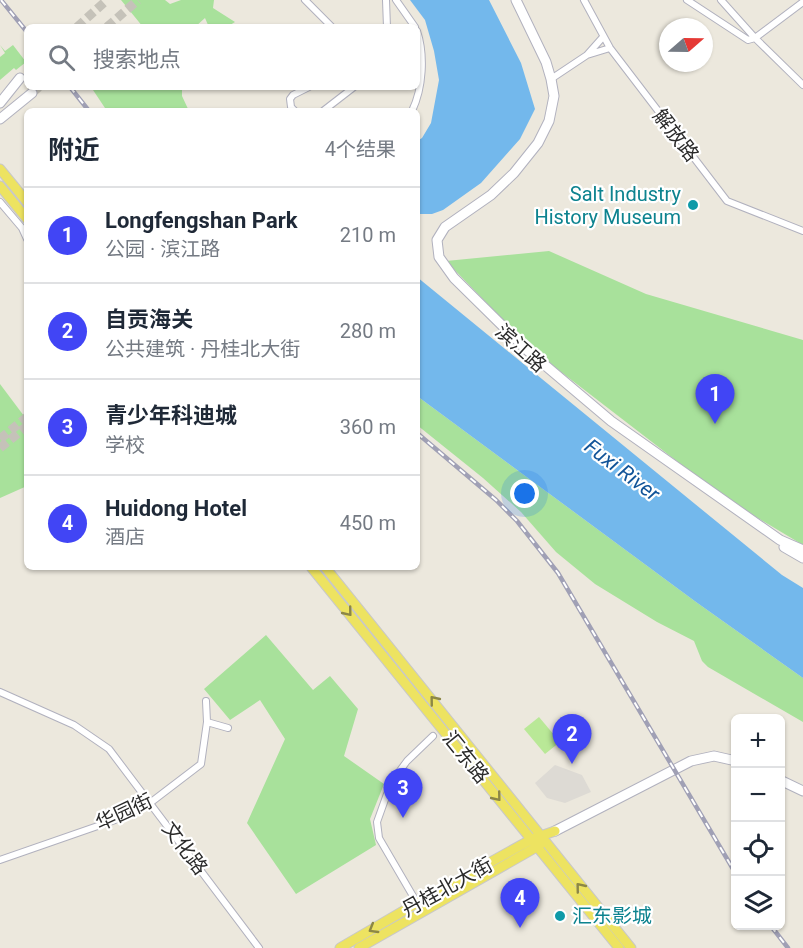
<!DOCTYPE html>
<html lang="zh">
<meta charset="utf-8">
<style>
body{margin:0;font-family:Roboto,"Noto Sans SC",sans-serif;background:#f6f6f7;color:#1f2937}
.controls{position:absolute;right:18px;bottom:18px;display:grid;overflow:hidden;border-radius:9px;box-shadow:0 2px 4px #0004}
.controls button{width:54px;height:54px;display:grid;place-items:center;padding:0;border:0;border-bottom:2px solid #e0e1e3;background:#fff;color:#1f2937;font:30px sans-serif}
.compass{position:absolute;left:659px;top:18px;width:54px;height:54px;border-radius:50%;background:#fff;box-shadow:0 2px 4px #0004;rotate:70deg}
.you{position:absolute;left:525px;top:494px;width:21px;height:21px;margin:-15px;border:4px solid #fff;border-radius:50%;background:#1a73e8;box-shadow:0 0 0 9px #1a73e833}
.badge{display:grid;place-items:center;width:39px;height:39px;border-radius:50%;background:#4145f5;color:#fff;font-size:20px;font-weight:700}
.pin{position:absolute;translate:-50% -50px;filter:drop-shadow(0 2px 3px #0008)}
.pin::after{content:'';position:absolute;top:32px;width:21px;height:18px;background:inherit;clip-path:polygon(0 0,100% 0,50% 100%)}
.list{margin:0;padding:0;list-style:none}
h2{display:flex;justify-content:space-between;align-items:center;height:78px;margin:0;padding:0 24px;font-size:26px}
h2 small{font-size:20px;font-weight:400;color:#747a83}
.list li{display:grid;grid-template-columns:39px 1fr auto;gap:18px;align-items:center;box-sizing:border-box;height:96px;padding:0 24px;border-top:2px solid #e0e1e3}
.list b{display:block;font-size:22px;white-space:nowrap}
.list p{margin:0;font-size:20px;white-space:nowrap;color:#747a83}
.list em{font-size:20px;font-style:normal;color:#747a83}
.icon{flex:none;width:33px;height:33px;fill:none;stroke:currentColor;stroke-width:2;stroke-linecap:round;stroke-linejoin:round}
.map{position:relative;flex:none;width:803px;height:948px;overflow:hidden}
.search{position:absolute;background:#fff;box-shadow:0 2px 4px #0004;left:24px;top:24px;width:396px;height:66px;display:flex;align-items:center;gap:15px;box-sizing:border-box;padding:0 21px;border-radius:9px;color:#747a83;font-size:22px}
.panel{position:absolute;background:#fff;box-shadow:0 2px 4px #0004;left:24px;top:108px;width:396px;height:462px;border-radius:9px}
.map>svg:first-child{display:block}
.green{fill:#a8e19b}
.pitch{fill:#b9e897}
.plaza{fill:#dddad4}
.water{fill:#73b8ec}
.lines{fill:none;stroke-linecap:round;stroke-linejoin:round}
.secondary-tunnel{stroke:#c5c2b9;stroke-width:9;stroke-dasharray:9 4.5;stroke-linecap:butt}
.street-casing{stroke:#b1b1be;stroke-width:8}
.secondary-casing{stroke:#b1b1be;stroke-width:11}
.primary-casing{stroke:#c8c8c8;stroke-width:11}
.street{stroke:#fff;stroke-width:6}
.secondary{stroke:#fff;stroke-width:9}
.primary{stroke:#ede361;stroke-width:9}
.rail-casing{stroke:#a0a0b5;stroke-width:4.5}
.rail{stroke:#fff;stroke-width:2;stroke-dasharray:7;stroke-linecap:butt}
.oneway{stroke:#8c8746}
.culture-dot{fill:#0f9aa8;stroke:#fff;stroke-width:2}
.labels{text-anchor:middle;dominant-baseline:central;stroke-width:4.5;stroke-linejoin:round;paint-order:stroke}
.street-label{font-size:20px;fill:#2b2b2b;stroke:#fff}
.culture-label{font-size:20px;fill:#0d838f;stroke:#fff;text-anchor:end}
.water-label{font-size:21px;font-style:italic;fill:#115499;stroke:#fff}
</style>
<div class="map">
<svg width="803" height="948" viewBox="0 0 803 948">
<rect width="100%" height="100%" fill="#ece8dd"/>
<!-- green -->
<path class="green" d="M121,0H165L170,4L181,0H214L213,8L235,22C227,28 217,29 208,25L205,18L195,27H143Z
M0,45L5,51L13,45L26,62L16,70L14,68L0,80V57L5,53Z
M91,87H182V96L189,111H107Z
M549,251L646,294L803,340V545L726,499L530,348L446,261Z
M0,384L27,420V486L0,498Z
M417,396L696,602L803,678V722L708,667L702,661L694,641L657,622L595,584L556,552L521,512L483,478L417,425Z
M266,635L313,690L330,676L358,709L344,756L384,784L370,819L376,845L296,894L247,823L285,739L260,700L230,720L204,689Z"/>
<!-- pitch -->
<path class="pitch" d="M539,717L560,742L545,754L524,729Z"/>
<!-- plaza -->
<path class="plaza" d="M555,765L582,775L591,792L565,803L547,798L535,783Z"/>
<!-- water -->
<path class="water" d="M410,0H489L521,63L535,109L520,139L481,183L443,210L432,214H417V141L422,138L431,123L439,80L434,51L425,20Z
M417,277L782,575L803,588V678L696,602L417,396Z"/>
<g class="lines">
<!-- secondary-tunnel -->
<path class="secondary-tunnel" d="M77,27L107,0
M107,27L138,0
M32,93L39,87
M0,439L27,417
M0,448L27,426"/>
<!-- street casing -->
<g class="street-casing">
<path id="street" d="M305,0L332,27
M386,0L387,27
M396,0L415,27
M584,0L610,48L727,201L803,231
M687,0L748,40L755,38L803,2
M721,0L755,38L803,85
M603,37L587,55L610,48
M551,79L587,55
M295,111L291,107L290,99L293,95L309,87
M323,111L354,87
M412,111C423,88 425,55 417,31
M0,202L22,228L27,239
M0,692L74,725L109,749L259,948
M206,701L207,722L228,728
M0,860L115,820L150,803L201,764L207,722
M417,903L379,838L377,822L387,794L396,776L407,761L433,736"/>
</g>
<!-- secondary casing -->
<g class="secondary-casing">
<path id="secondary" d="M516,0L546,62L551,79L554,96L549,121L538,143L514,173L491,195L445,227L437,240L439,257L454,278L527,350L611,421L780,540L803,550
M0,103L20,78
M0,119L32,93
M784,547L803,558
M780,780L803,791
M555,831L691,761L714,756L736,761"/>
</g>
<!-- primary casing -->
<g class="primary-casing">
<path id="primary" d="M0,169L27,202
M0,186L27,219
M311,567L619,948
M325,567L631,948
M340,948L417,903L532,839L555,831
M359,948L540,845"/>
</g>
<!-- street -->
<use href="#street" class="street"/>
<!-- secondary -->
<use href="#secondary" class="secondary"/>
<!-- primary -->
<use href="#primary" class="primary"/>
<!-- rail casing -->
<g class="rail-casing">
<path id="rail" d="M1,0L27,32
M70,87L89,111
M417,433L496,500L517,521L558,573L736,874
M771,926L788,948"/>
</g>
<!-- rail -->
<use href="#rail" class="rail"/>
</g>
<!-- one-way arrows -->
<defs><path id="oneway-chevron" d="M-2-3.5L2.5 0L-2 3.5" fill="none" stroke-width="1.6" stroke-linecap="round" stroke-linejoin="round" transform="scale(1.5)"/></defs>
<g class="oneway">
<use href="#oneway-chevron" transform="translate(348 612) rotate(51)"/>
<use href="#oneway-chevron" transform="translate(434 700) rotate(-129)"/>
<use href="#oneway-chevron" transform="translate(497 797) rotate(51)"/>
<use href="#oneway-chevron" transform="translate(580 887) rotate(-129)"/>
<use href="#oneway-chevron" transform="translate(373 929) rotate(149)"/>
</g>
<!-- markers -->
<g class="culture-dot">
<circle cx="693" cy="205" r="6"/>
<circle cx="560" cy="916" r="6"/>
</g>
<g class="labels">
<!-- street labels -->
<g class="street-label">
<text transform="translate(676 135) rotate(52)">解放路</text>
<text transform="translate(521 348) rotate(42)">滨江路</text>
<text transform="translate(466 757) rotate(51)">汇东路</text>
<text transform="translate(124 812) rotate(-25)">华园街</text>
<text transform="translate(185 848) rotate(53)">文化路</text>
<text transform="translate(447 887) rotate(-29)">丹桂北大街</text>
</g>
<!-- culture labels -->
<g class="culture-label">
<text x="681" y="194">Salt Industry<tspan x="681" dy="23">History Museum</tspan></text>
<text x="572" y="916" text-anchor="start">汇东影城</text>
</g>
<!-- water labels -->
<g class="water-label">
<text transform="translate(622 470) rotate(37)">Fuxi River</text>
</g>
</g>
</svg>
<div class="controls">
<button>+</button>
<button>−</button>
<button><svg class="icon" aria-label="locate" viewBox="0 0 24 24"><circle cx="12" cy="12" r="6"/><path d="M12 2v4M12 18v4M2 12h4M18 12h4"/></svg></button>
<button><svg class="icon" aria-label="layers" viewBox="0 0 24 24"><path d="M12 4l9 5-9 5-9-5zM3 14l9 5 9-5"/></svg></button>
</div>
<svg class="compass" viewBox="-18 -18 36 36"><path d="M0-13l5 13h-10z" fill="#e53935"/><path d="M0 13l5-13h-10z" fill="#747a83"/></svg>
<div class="you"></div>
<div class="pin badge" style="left:715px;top:424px">1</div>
<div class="pin badge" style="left:572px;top:764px">2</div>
<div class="pin badge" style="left:403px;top:818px">3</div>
<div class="pin badge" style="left:520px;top:928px">4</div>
<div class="search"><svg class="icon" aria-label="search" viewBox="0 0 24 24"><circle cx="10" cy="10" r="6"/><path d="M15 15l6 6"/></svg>搜索地点</div>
<section class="panel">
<h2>附近<small>4个结果</small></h2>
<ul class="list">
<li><span class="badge">1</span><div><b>Longfengshan Park</b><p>公园 · 滨江路</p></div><em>210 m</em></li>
<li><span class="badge">2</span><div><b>自贡海关</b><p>公共建筑 · 丹桂北大街</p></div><em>280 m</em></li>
<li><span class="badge">3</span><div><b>青少年科迪城</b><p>学校</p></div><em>360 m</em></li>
<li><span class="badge">4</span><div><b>Huidong Hotel</b><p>酒店</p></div><em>450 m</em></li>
</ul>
</section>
</div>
